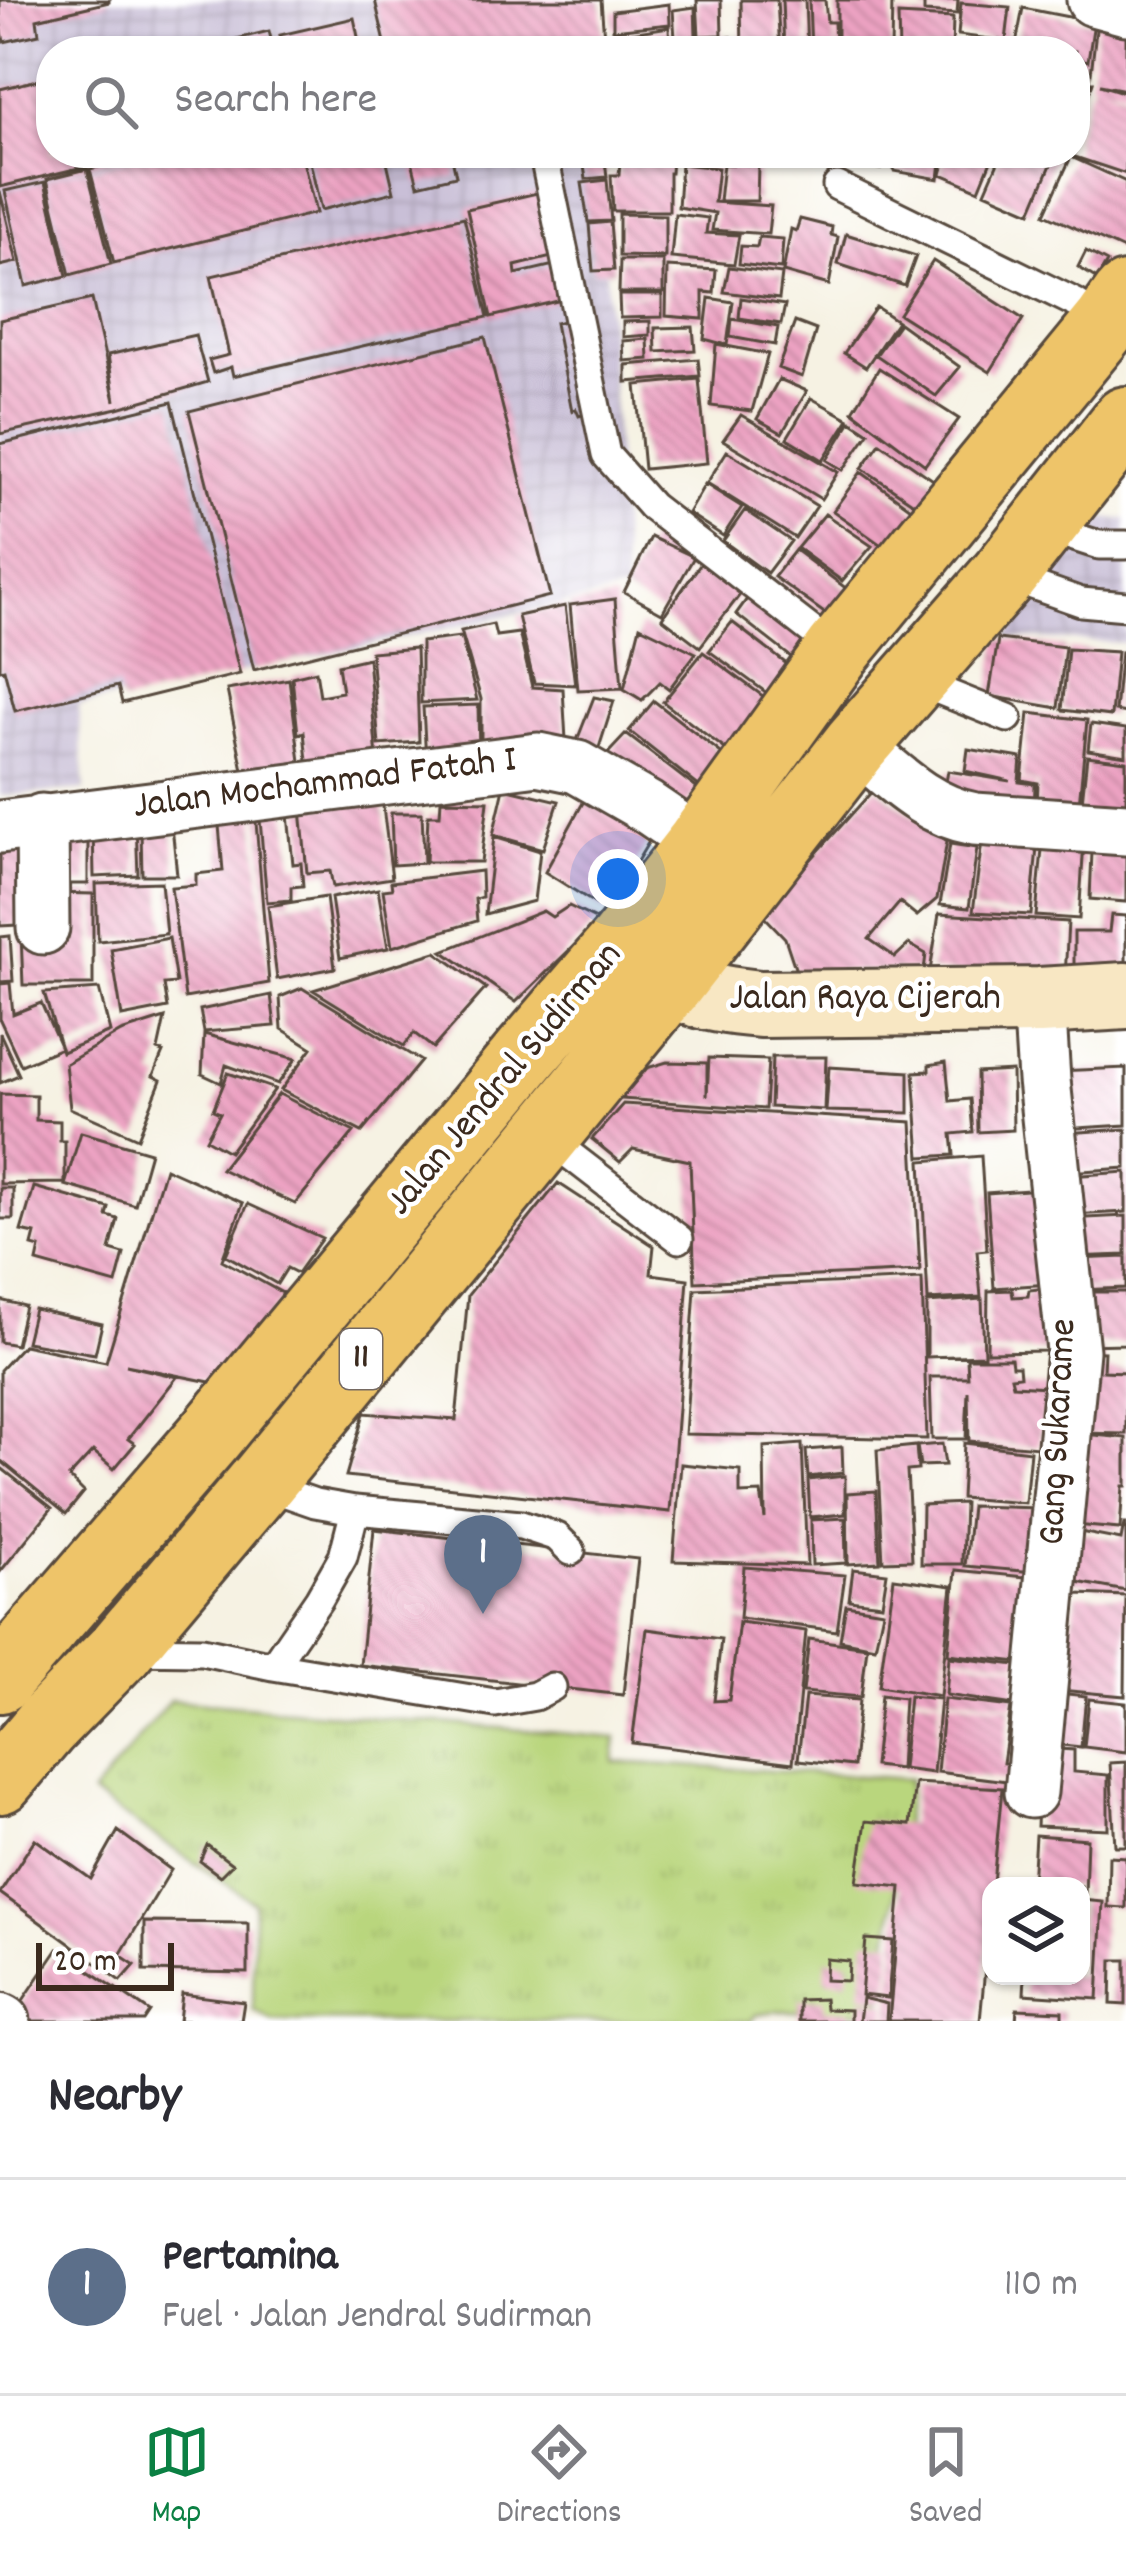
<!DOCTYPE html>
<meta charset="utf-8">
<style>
body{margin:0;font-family:Dekko,sans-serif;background:#f7f7f7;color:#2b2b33}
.controls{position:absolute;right:36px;bottom:36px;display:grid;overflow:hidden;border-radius:24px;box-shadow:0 3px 9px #0004}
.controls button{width:108px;height:108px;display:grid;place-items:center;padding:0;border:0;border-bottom:3px solid #e1e1e2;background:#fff;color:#2b2b33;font:60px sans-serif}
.scale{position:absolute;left:36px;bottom:30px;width:138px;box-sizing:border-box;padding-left:12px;border:6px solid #3b2a1e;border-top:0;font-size:33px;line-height:42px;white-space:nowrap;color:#3b2a1e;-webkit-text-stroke:9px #fff;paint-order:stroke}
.you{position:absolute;left:618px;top:879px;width:42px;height:42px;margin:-30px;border:9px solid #fff;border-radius:50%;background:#1a73e8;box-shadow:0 0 0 18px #1a73e833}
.badge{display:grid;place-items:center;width:78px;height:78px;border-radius:50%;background:#0b8043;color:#fff;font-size:39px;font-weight:700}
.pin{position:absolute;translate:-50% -99px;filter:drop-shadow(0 3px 6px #0008)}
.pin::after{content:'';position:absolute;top:63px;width:42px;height:36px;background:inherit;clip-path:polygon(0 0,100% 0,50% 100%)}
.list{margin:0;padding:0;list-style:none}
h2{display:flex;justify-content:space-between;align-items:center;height:156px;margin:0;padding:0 48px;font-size:51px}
h2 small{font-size:39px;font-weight:400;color:#7c7c81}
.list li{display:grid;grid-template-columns:78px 1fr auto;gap:36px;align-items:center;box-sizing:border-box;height:216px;padding:0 48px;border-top:3px solid #e1e1e2}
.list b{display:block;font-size:45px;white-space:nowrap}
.list p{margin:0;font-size:39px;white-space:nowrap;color:#7c7c81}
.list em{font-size:39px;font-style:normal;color:#7c7c81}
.icon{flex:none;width:66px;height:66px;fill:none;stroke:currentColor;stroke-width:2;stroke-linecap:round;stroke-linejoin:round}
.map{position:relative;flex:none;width:1126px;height:2021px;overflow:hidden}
.search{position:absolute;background:#fff;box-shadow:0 3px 9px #0004;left:36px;right:36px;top:36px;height:132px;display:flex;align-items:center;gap:30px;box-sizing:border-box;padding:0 42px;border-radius:48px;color:#7c7c81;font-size:45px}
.sheet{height:372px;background:#fff}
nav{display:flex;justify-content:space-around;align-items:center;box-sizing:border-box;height:168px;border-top:3px solid #e1e1e2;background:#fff;font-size:33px;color:#7c7c81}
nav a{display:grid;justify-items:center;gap:6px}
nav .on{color:#0b8043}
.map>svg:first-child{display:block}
.industrial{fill:url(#industrial-grid)}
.grass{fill:url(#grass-tufts);stroke:#7a804e;stroke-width:3}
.building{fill:url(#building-back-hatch)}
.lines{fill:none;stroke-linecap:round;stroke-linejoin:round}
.lane-casing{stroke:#57483c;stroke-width:33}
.street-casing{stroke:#57483c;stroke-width:57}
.secondary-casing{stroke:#57483c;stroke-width:72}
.highway-casing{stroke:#57483c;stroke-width:72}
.lane{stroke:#fff;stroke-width:27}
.street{stroke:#fff;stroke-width:51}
.secondary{stroke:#f8e7c3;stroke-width:66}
.highway{stroke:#eec469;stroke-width:66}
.labels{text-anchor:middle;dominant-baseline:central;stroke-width:9;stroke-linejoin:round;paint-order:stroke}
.shield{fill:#fff;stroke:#766a62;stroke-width:3}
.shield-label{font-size:36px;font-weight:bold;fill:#3b2a1e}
.street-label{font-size:39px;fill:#3b2a1e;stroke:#fff}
</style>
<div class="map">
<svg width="1126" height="2021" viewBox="0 0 1126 2021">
<defs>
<pattern id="industrial-grid" width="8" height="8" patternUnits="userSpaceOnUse" patternTransform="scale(3)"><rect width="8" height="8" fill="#c9bfd7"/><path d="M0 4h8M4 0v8" fill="none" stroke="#aea4b8"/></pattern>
<pattern id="grass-tufts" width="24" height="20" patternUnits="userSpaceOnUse" patternTransform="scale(3)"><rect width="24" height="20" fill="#b9d67d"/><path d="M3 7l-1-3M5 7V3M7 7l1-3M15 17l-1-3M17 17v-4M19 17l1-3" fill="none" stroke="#a0b86c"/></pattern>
<pattern id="building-back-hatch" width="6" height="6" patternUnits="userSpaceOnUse" patternTransform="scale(3)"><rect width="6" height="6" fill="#eda3c3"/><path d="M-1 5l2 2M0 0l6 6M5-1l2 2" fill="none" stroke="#c1859e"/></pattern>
</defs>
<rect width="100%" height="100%" fill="#fff"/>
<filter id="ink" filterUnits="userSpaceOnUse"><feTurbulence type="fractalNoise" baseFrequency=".00833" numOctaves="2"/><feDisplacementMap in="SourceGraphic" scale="24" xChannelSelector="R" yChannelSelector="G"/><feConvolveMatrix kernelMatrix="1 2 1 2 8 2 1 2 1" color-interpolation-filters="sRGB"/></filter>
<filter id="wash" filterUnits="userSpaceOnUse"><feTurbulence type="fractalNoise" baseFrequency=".004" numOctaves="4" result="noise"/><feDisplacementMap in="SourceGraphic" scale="48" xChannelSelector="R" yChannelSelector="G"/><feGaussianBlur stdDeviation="2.7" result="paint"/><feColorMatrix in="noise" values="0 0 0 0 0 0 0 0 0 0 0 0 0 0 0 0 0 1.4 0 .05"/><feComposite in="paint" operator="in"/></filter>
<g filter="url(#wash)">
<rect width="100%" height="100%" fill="#f6f2e3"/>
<!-- industrial -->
<path class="industrial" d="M0,0H586L593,51H51V153H599L625,591L78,706L85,790L0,796Z
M1091,518L1126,519V643L1006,638Z"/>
<!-- grass -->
<path class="grass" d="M170,1700L617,1738L614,1762L910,1779L880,2012L779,2011L756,2014L750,2021H273L253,2010L254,1902L92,1795Z"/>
<g id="blocks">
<!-- building -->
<path class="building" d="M0,0H109V2L37,19L39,34L4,42L0,21Z
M375,0H601L605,51H387Z
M697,0H721L722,35L699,36Z
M741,0H777L780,51H742Z
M782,0H805L807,51H784Z
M809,0H825L827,22H834L835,51H811Z
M837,0H892L891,51L837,48Z
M924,0H958L957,14L924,12Z
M961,3L1010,7L1006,41L958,35Z
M669,4L670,24L613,30V11Z
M695,7L696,36L675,38L673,10Z
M1023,8L1094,22L1088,61L1075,58V51H1047L1016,44Z
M1098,13L1126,17V90L1100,85L1126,93V174L1066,154L1075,153V136L1093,82H1090Z
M898,15L953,18L952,51H899Z
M354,18L361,51H284L280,35Z
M669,27L670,51H618V35Z
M269,31L274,51H222L220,43Z
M731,37L732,51H700L699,41Z
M51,77V153L133,155L0,187V89Z
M156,153H301L316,213L114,263L90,169Z
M308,153H385L394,192L321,210Z
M410,153H451L456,176L418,185Z
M582,153H604L607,177L586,179Z
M799,153H883L881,169L798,160Z
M896,153H942L939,179L894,171Z
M947,153H994L979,190L941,174Z
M1002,153H1056L1031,212L985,192Z
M672,157L671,173H669V211H613L611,175H619L620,160Z
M1071,157L1126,182V251L1045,214Z
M681,164L718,168L714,202L771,206L768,234L712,230L715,213L678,207Z
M723,164L758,165L757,201H719Z
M87,169L111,264L70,275L47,179Z
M607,180L611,221L588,222L582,183Z
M45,182L67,276L26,286L5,191Z
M0,191L17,262L0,266Z
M537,193L552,257L515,266L516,274L554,265L562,300L491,317L467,209Z
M619,214L665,215V257L619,256Z
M675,214L708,218L706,233L739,235L734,264L671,258Z
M464,217L488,317L233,376L231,367L213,373L209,360L229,355L211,276Z
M800,219L832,227L831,235L838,237L829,285L783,272L791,229L796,231Z
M610,222L614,270L593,271L589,224Z
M846,234L916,256L905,286L838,264Z
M759,237L783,239L781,269L739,264L741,246L757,247Z
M1086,251L1107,262L1097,279L1078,267Z
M620,260H663V293H619Z
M933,261L1023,319L990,372L899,314Z
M667,267L716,270L714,293L703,292V319L666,316Z
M729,267L782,274L779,299L724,292Z
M619,295H662V317L620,318Z
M709,298L733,302L727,345L704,339Z
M741,298L785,305L781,324L739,318Z
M92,299L115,401L108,355L195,335L208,382L118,408L0,434V320Z
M876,307L897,321L866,367L844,353Z
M732,319L778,327L775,345L730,337Z
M569,320L590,413L579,416L576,409L572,411L555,323Z
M650,321V335L623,337V322Z
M795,322L816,330L802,377L778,368Z
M899,323L960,367L936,396L876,355Z
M693,327L695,350L656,352L655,328Z
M485,337L550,596L254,670L189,411Z
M648,339L649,359L624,361L623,341Z
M716,344L768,354L752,411L711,406Z
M698,359L700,376L626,382V365Z
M879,368L959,419L925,465L853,411Z
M699,379L707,463L644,469L636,385Z
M779,379L807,391L782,433L757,419Z
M811,398L849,419L823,460L787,438Z
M172,402L240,674L122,703L118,686L15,711L4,669L0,670V444Z
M741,415L838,472L821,499L723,440Z
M851,421L869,433L843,470L827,460Z
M880,443L942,486L924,510L862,468Z
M727,451L817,506L795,538L707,483Z
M861,472L925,518L894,554L833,511Z
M705,484L742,507L723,536L688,513Z
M745,510L791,541L767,573L723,541Z
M825,514L872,546L842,581L797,548Z
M651,537L694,557L662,613L624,592Z
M795,550L855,595L841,625L774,577Z
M702,562L742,592L700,647L662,618Z
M752,592L813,639L796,661L736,614Z
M615,599L622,688L578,690L570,605Z
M565,606L575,685L534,683L518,616Z
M732,622L792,668L771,696L709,651Z
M493,624L496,636L519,633L532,687L563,689L566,740L481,744V699L461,631Z
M640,626L696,653L669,689L660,682L642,700L624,689Z
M461,637L477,700L421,703V642Z
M998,639L1065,647L1058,708L989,696Z
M416,648L419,742L379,745L371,652Z
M1068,649L1117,652L1111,716L1062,710Z
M703,652L771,702L729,752L663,702Z
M1121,652L1126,653V713L1115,711Z
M368,658L377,758L308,770L304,732L298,734L292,677L316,671L320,696L342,692L338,665Z
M289,679L300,761L283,765L285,773L245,780L227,690Z
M594,697L614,701L597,754L572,753Z
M654,701L725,756L700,787L629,731Z
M478,705L479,758L426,760L423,707Z
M1029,713L1087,720L1078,816L1037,806L1038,783L1022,780Z
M1091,724L1126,729V756L1088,750Z
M626,734L699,790L677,816L597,765Z
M968,749L1021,758L1019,782L1035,784L1034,815L943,799L948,771L1010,781L965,771Z
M1087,756L1126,761V825L1080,820Z
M876,787L947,841L937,899L917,916L900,902L869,939L895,957L909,944L926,954L924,971H796L785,938L762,914Z
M504,788L559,801L543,849L493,835Z
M382,799L392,878L333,887L330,871L307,873L301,809Z
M585,799L651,838L607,911L545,872Z
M441,800L488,801L481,862H426L428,815H440Z
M287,805L293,864L301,863L303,886L291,887V900L267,902L259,808Z
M255,810L269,983L185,998L171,887L196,885V874L223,871L218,814Z
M391,813H422L424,863L393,865Z
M136,823L138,875L94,877L93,824Z
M172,826L177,875H142L141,829Z
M46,827H88V884H46Z
M37,834L41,919L17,920L18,925L0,926V836Z
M494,837L540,851L534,901L485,914Z
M1043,838L1084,841L1079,919L1036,916Z
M982,841L1037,847L1031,915L973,912Z
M950,844L977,848L969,908L940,905Z
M1092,852H1126V902L1090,899Z
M481,871L482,897L475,899L477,921L392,947L383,890L392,889L391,882Z
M161,882L166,934L98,941L96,884Z
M378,889L388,948L340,958L331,898Z
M53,893L93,894V985H23L21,934Z
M326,897L335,968L277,979L268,906Z
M569,906L599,921L516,1002L443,951L543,911L552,917Z
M939,914L1068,922L1065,978L930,971Z
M1111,915L1126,916V974L1074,976V932H1109Z
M10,936L13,981L0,982V937Z
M169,938L176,983L164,984L168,1008L122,1017L111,949Z
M436,952L486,988L433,1048L414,1033L404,1046L313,990Z
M10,983L13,1014L41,1003L61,1048L21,1065L0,1020V984Z
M302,988L421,1061L362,1132L281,1090L312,1048L282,1029L280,997Z
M99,989L110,1032L62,1052L44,993Z
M271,995L275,1026L204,1032L200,1010Z
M165,1018L158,1050L163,1052L153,1076L161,1080L138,1138L70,1108L65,1064L121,1032Z
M0,1033L19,1075L0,1083Z
M204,1034L296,1059L278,1084L226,1065L221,1083L202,1074Z
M772,1057H826L824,1110L770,1107Z
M709,1058L768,1060L765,1109L621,1099L647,1068L667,1062L707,1063V1096Z
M946,1062L950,1101L970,1099L973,1132L952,1134L954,1155L920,1157L914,1072L929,1071V1065Z
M829,1067L909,1072V1113L826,1111Z
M1126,1068V1125L1061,1129L1057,1071Z
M1012,1071L1013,1130L978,1132L977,1073Z
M228,1073L275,1089L229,1152L206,1139L220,1113L213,1110Z
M0,1094L36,1095V1120L60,1121V1141H65V1183L0,1184Z
M279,1094L354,1132L295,1204L221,1169Z
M623,1104L912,1122L920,1271L695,1282L690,1161L633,1149L620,1162L592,1139Z
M1126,1129V1168L1068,1172L1065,1133Z
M81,1132L150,1152L135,1205L65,1185Z
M981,1156L987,1250L977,1251L981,1297L928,1300L921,1161Z
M165,1168L243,1203L222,1260L286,1295L210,1382L126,1365L177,1377L128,1439L135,1444L114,1469L93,1451L69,1477L84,1492L66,1514L0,1460V1370L23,1345L106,1362Z
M1126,1172V1212L1071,1215L1069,1176Z
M558,1183L654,1246L651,1274L688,1279L670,1512L346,1476L364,1413L456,1420L468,1295Z
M34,1187L109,1208L107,1216L118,1219L110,1250L124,1254L116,1284L37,1262L40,1248L32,1246L35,1234L21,1231Z
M0,1188H13V1219H0Z
M1043,1189L1049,1284L994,1288L987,1193Z
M248,1204L322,1238L297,1273L287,1268L277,1284L226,1255Z
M1126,1216V1255L1070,1257L1068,1219Z
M1126,1257V1288L1078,1290L1076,1259Z
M922,1279L927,1439L685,1434L695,1289Z
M1048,1288L1046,1351L987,1352L988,1291L1012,1290L1013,1297L1028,1296L1029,1290Z
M1080,1292H1126V1344L1082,1345Z
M982,1299L984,1355L927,1357V1303Z
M0,1300L25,1306L16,1345L0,1342Z
M34,1309L102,1324L95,1354L26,1342Z
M1080,1351L1104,1352L1103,1371L1126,1372V1434L1077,1433Z
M967,1358H1011L1012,1366H1019L1020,1376L1011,1377L1013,1385L1048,1387L1038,1447L969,1441L968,1391L966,1439H932L930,1377H968Z
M1083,1434L1126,1438V1486H1123L1120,1529L1063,1524Z
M964,1443L1030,1451L1025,1503L961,1498Z
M802,1444L807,1565L673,1561L681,1464L740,1470V1494L761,1493L765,1519L764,1447Z
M942,1444L945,1465L920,1466L917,1446Z
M916,1446L918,1470L907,1471L912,1560L883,1561L877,1450Z
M842,1447L843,1473L808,1477L806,1450Z
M0,1467L52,1508L0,1572Z
M845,1476V1514L810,1517L808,1480Z
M876,1491L880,1562L848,1564L847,1493Z
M964,1503L962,1564H921L922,1505Z
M971,1506L1039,1508L1035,1572L965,1566Z
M845,1518L846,1563L812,1565L811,1520Z
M1124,1524H1126V1591L1061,1579L1070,1530L1121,1540Z
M374,1529L638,1559L623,1695L360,1665Z
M744,1567L845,1575L837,1631L740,1618Z
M853,1569L887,1573L882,1604L849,1600Z
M956,1570L1026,1577L1019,1662L948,1654Z
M894,1578L952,1586L940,1696L879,1686Z
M1077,1594L1126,1596L1125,1696L1049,1689L1071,1630Z
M846,1605L883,1611L875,1647L840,1640Z
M739,1622L806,1631L793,1763L632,1743L647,1629L721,1639L714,1701L729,1700Z
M809,1639L867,1647L861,1697L803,1692Z
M949,1657L1017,1665L1014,1705L946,1695Z
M1049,1692L1086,1696L1081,1747L1044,1743Z
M881,1695L904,1698L900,1769L874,1766Z
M805,1696L859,1700L853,1766L798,1760Z
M909,1696L940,1699L933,1773L902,1769Z
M944,1699L1011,1707L1003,1763L1013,1764L1014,1782L937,1772Z
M1089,1699L1126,1703V1752L1084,1747Z
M1041,1748L1074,1750V1772L1108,1775V1829L1037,1826Z
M1126,1762V1846H1115L1110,1763Z
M915,1783L1002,1788L980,2021H889L901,1887L857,1882L866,1821L910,1825Z
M118,1831L171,1870L120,1955L135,1965L121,1981L0,1893L35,1839L91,1879Z
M1035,1835L1087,1839L1085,1895H1081V1886H1032Z
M207,1845L232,1864L220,1876L200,1861Z
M1109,1856L1126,1857V1908L1108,1907Z
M1081,1900L1103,1902L1098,1999L1024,1994L1025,1976H1081Z
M144,1922L248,1923V1973L144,1971Z
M866,1939L893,1941L888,1998L861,1995Z
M58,1949L150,2012L144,2021H22L13,2015Z
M826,1959L849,1961L848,1981L825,1980Z
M1112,1960H1126V2005L1111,2004Z
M182,1994L244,2002L241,2021H179Z
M862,1998L887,2004L886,2021H859Z
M824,1999L825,2009L850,2010V2021H799V2000Z
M1017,2009L1062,2011V2021H1016Z"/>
</g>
</g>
<g filter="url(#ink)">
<use href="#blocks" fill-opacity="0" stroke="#57483c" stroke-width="3"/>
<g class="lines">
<!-- lane casing -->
<g class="lane-casing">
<path id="lane" d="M545,161L606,455L651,506L838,651
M837,186L1076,303L1107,323
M1043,527L1099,545H1126
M1004,575L1081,602L1126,606
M916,681L1008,718
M544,1135L679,1239
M264,1479L289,1494L315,1503L355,1510L521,1525L557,1537L571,1551
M126,1650L202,1651L273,1666L495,1703L535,1696L552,1687
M273,1666L319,1599L343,1557L355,1510"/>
</g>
<!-- street casing -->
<g class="street-casing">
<path id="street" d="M1093,0L1126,9
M856,745C893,776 927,811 975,819L1126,829
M42,820L43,928
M0,827L538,759L577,767L647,807L700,843
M1031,1792L1073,1351L1044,1080L1039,1001
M0,2019L4,2021"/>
</g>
<!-- secondary casing -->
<g class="secondary-casing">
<path id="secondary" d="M628,951C678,991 696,998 760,1004L1039,1001L1126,996"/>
</g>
<!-- highway casing -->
<g class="highway-casing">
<path id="highway" d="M0,1679L210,1436L527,1053L620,945L700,843L838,651L1107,323L1126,296
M0,1780L45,1727L120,1650L264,1479L670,984L856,745L1004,575L1126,420"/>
</g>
<!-- lane -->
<use href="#lane" class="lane"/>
<!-- street -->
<use href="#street" class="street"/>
<!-- secondary -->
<use href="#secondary" class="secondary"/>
<!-- highway -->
<use href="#highway" class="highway"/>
</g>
</g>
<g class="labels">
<!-- shield labels -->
<rect class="shield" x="340" y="1329" width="42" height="60" rx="9"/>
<g class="shield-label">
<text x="361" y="1359">11</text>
</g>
<!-- street labels -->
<g class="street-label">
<text transform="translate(325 785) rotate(-7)">Jalan Mochammad Fatah I</text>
<text x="865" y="1000">Jalan Raya Cijerah</text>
<text transform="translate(506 1080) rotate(-50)">Jalan Jendral Sudirman</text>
<text transform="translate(1060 1432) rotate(-87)">Gang Sukarame</text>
</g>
</g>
</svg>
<div class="controls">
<button><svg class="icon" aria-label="layers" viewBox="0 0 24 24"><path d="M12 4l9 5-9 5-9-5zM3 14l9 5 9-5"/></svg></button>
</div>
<div class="scale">20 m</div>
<div class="you"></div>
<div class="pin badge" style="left:483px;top:1614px;background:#5c6f8a">1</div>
<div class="search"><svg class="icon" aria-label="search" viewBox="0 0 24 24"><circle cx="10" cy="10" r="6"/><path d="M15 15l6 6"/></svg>Search here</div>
</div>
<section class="sheet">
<h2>Nearby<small></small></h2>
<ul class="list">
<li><span class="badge" style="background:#5c6f8a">1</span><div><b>Pertamina</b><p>Fuel · Jalan Jendral Sudirman</p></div><em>110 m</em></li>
</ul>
</section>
<nav>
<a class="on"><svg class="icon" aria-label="map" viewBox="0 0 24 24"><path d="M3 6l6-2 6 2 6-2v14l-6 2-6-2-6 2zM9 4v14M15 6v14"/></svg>Map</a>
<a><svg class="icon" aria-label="directions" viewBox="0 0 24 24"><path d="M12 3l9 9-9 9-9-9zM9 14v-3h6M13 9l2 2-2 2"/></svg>Directions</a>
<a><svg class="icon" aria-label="saved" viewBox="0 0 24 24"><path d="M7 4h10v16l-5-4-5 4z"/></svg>Saved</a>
</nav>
